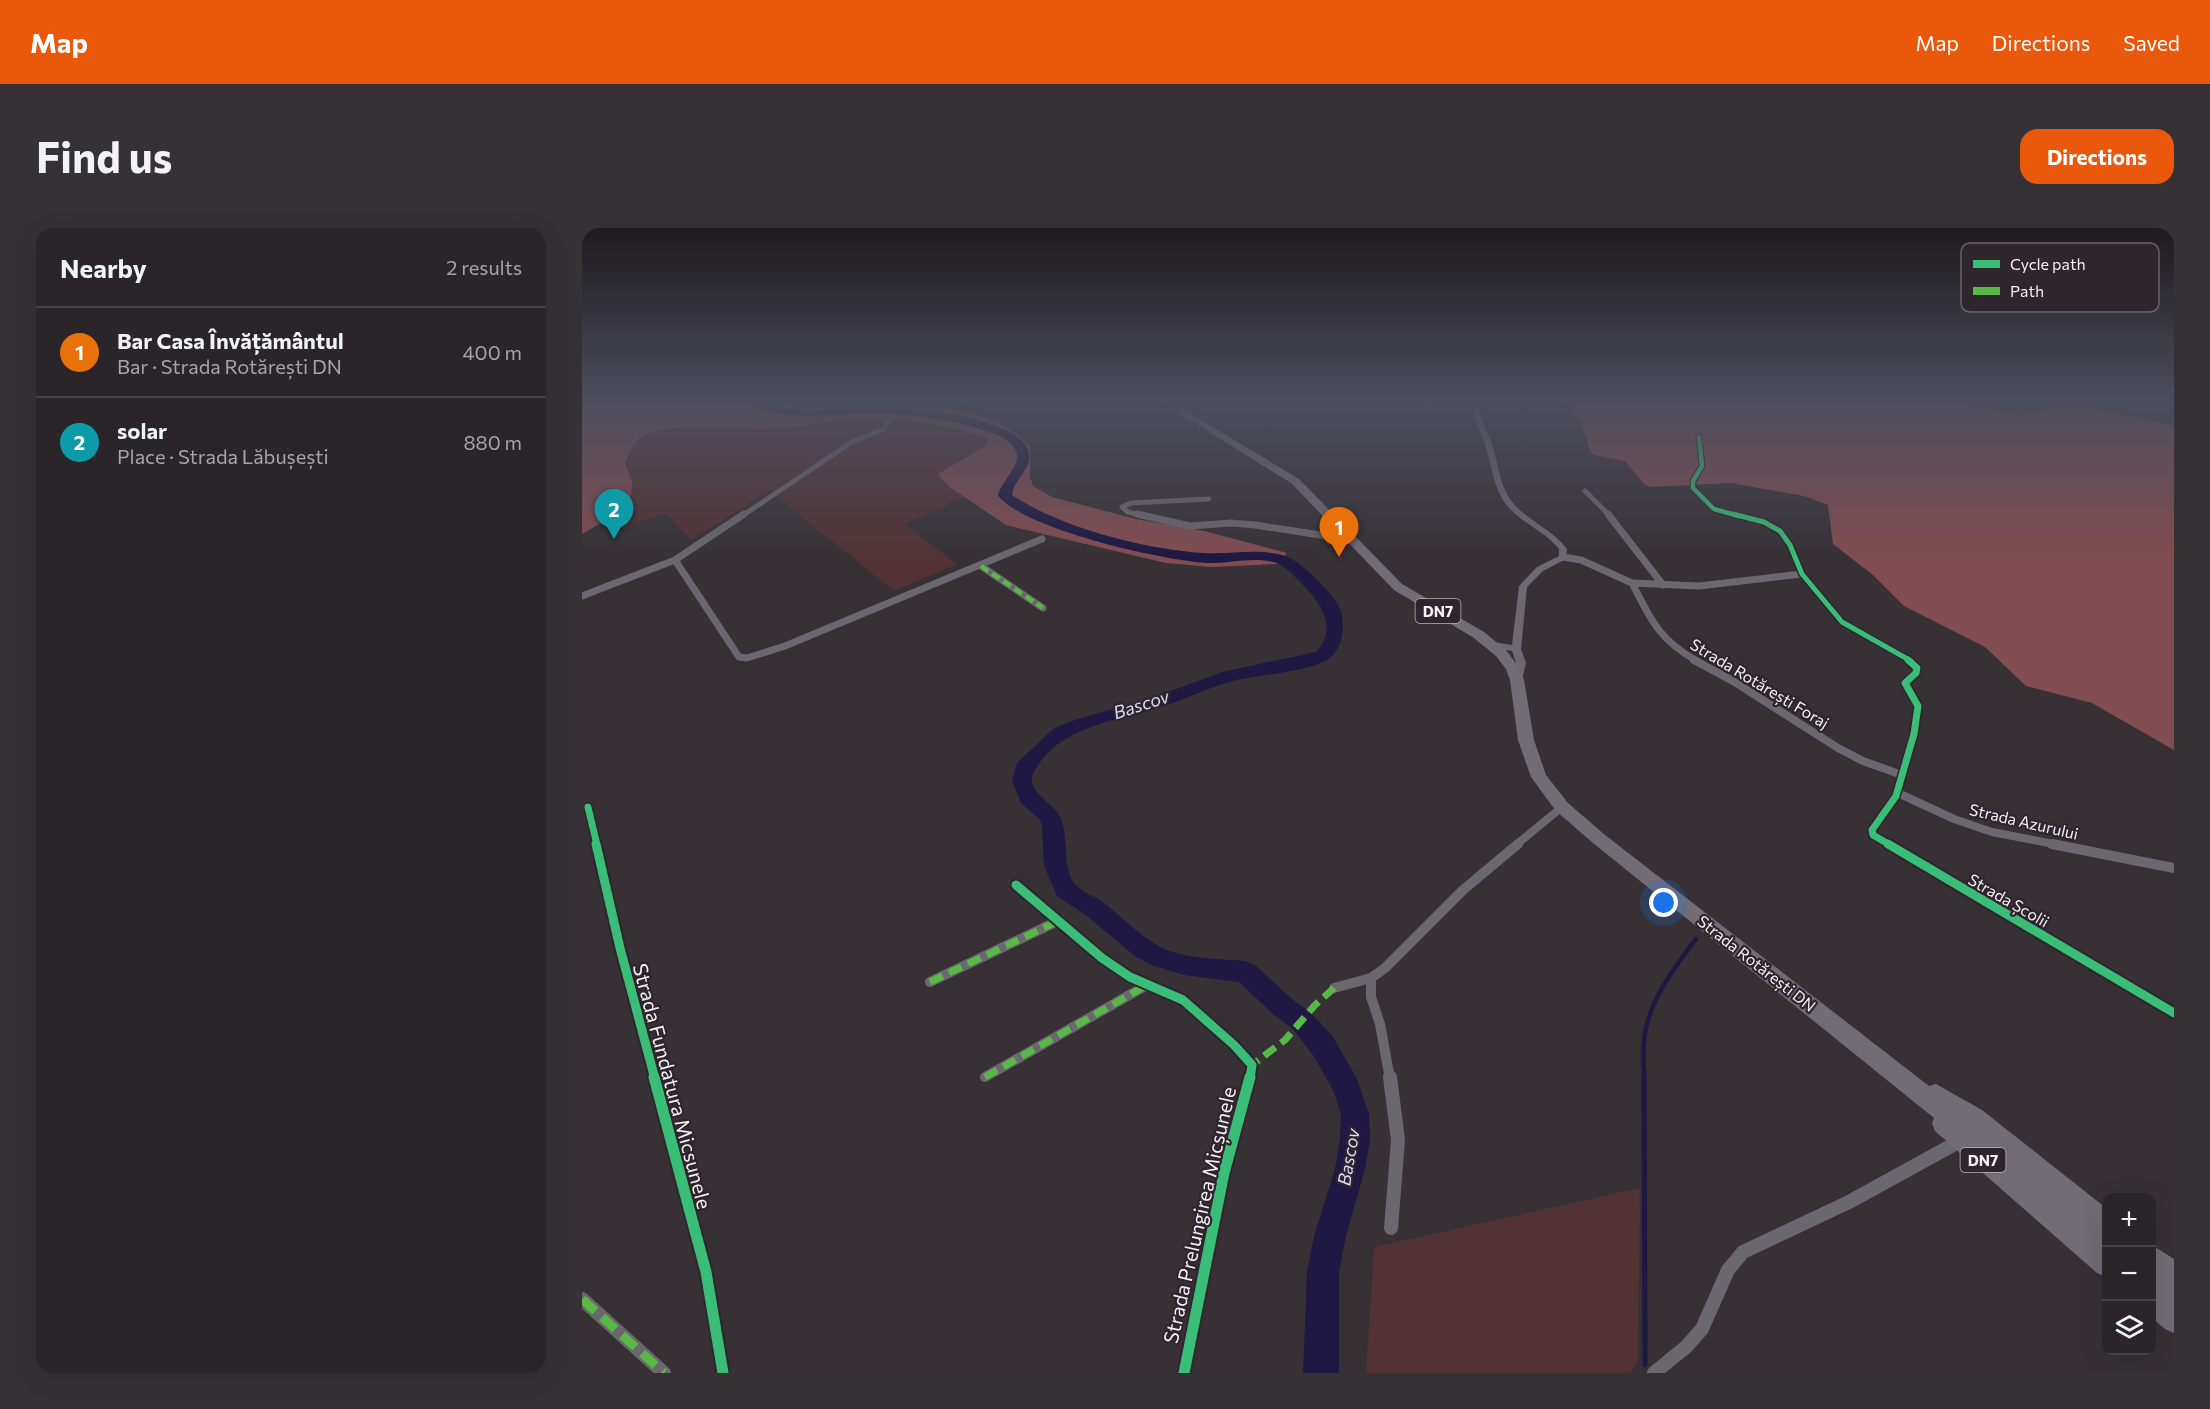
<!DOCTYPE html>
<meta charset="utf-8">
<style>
body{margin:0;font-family:Commissioner,sans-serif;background:#353134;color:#f1f3f6}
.controls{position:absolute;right:18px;bottom:18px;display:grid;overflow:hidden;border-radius:12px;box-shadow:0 6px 24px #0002}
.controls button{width:54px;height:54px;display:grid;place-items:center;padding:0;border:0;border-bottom:2px solid #454245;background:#292528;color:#f1f3f6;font:30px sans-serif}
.you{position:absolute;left:1082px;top:675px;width:21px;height:21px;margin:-15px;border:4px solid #fff;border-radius:50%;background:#1a73e8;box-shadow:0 0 0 9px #1a73e833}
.badge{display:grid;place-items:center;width:39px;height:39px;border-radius:50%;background:#ea580c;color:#fff;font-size:20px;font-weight:700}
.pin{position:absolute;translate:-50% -50px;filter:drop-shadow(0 2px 3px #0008)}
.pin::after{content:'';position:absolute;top:32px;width:21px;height:18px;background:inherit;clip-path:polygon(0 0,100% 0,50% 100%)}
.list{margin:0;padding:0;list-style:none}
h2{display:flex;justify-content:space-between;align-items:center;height:78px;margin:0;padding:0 24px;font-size:26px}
h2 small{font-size:20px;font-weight:400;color:#a5a5a8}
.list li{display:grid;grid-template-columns:39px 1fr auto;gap:18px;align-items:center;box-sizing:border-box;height:90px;padding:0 24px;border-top:2px solid #454245}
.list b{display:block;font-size:22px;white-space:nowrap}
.list p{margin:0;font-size:20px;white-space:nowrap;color:#a5a5a8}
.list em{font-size:20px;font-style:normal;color:#a5a5a8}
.icon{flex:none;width:33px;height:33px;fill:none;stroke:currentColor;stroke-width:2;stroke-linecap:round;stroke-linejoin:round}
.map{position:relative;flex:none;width:1592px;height:1145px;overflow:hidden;border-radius:18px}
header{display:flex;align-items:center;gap:36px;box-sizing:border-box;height:84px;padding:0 30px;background:#ea580c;color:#fff}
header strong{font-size:28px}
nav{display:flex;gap:33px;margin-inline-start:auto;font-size:21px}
.intro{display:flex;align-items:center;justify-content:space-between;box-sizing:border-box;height:144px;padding:0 36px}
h1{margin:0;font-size:42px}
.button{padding:15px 27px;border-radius:18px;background:#ea580c;color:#fff;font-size:21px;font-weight:700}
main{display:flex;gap:36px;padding:0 36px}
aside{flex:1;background:#292528;border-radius:18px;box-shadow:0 6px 24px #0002}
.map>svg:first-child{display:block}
.green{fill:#523234}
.forest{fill:#824d51}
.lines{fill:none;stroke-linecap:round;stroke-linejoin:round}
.stream-far1{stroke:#1e1842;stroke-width:4.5}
.stream{stroke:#1e1842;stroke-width:5}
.river{fill:#1e1842;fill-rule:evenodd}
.street-far4{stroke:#6b676e;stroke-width:5}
.street-far3{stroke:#6b676e;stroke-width:7}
.street-far2{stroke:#6b676e;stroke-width:8}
.street-far1{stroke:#6b676e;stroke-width:10}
.street{stroke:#6b676e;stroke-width:14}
.secondary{fill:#6e6872;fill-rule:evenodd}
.highway{fill:#726c76;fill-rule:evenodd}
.quiet-far3{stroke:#58b947;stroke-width:4;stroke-dasharray:7 4;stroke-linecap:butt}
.quiet-far2{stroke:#58b947;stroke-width:4.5;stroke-dasharray:9 4.5;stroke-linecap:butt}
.quiet-far1{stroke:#58b947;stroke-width:7;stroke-dasharray:14 7;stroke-linecap:butt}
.quiet{stroke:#58b947;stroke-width:9;stroke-dasharray:18 9;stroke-linecap:butt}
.cycleway-far4-casing{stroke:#2e252d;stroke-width:7}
.cycleway-far3-casing{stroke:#2e252d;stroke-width:8}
.cycleway-far2-casing{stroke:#2e252d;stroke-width:10}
.cycleway-far1-casing{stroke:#2e252d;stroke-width:13}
.cycleway-casing{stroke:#2e252d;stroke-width:15}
.cycleway-far4{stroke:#3abd76;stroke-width:4.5}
.cycleway-far3{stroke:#3abd76;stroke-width:5}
.cycleway-far2{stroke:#3abd76;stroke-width:7}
.cycleway-far1{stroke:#3abd76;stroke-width:9}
.cycleway{stroke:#3abd76;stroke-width:11}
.labels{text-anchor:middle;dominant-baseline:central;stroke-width:4.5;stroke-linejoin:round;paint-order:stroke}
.shield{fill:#2e252d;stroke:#bab2b9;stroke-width:1.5}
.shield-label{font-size:15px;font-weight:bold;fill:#f6eff5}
.street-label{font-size:16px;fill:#f6eff5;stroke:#2e252d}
.water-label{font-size:18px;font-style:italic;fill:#d9dafb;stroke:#2e252d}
.near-street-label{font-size:20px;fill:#f6eff5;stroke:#2e252d}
.key{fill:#2e252d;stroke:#6a6269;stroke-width:1.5}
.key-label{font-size:16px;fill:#f6eff5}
</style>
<header>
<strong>Map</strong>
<nav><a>Map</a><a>Directions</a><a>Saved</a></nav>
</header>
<div class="intro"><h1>Find us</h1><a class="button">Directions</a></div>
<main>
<aside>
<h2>Nearby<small>2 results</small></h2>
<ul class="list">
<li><span class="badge" style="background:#e8710a">1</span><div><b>Bar Casa Învățământul</b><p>Bar · Strada Rotărești DN</p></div><em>400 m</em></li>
<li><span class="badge" style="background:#0f9aa8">2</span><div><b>solar</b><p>Place · Strada Lăbușești</p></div><em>880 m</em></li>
</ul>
</aside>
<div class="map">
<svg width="1592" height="1145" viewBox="0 0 1592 1145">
<rect width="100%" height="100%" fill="#373136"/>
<!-- green -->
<path class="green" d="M286,191C326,195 366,198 405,210L406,217L397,223L366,258L382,269L322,296L375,336L312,363L188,263L109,311L83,285L40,300L33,287L49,271L50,253L43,236L52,215L60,209L73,205L113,199L199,201Z
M1058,960L1056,1133L1048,1145H784L792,1019Z"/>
<!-- forest -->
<path class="forest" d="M0,172H203C219,180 240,178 257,178C316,178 407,170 448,219V249L451,258L470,269L554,291L622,303L705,325L696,336L629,339L584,335L424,297L366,258L356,246L405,217V210C361,196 310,189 265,192C236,194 207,202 178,201C145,201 90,194 60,209C50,214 48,226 43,235L50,253L49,271L33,287L0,306Z
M978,172H1379L1441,187L1470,178H1502L1592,198V522L1510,475L1444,458L1403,419L1322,378L1291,347L1251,316L1246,277L1222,268L1149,255L1068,259L1062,256L1043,233L1012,227L1008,223L1001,199L990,182Z"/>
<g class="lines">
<!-- stream-far1 -->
<path class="stream-far1" d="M1062,851C1062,838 1061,826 1062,813C1065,775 1092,740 1114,711"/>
<!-- stream -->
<path class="stream" d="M1062,849L1063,1137"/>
<!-- river -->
<path class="river" d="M181,172H192L190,176C220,188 259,178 290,179C322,179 439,187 447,225C450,241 431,252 430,267C479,300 562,321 621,325C650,327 679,319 706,329C720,335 753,367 758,381C764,397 761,419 748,430C734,442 675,448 655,452C631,457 608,470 585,477C540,492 481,496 454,540C439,562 469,572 477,587C488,607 479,633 491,654C497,663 512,668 521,674C541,690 562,712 585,722C609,731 639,731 664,733L673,737L710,771L729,785L751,809L775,851L787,886L788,911L783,941L764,1008L757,1044V1145H721L725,1044L732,1008L753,941L758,911L759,886L752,864L731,827L711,801L692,787L657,754L602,747L569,737L553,728L501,685L475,668L462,638L460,597L458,592L439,575L430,553L435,535L471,501L492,492L573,469L640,444L734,424C757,399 738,373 718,354C712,348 705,340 697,336C676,327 647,336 624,335C579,332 445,302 416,268C418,254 440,237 434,223C429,212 415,206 404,203C366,190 323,185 283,185C248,186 212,193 179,179L177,177Z"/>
<!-- street-far4 -->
<path class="street-far4" d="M230,172C291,182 356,176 417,172
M839,178L865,172
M1117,209L1120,238L1111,253V260L1132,281L1157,288
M1003,263L1028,288
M160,288L270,214L302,201L307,192
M562,288L546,284L540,279L549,275L627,271"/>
<!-- street-far3 -->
<path class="street-far3" d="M555,286L608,298L649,295L673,297L771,312
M1026,286L1081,357
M1151,286L1182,294L1198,303L1208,317L1220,346L1260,394L1329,433
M981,329L999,332L1050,355L1117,358L1220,346
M93,332L157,429L165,430L203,418L460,311
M399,338L461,380
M1050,355C1069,392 1077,412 1115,433
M0,368L93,332L162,286"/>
<!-- street-far2 -->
<path class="street-far2" d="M1112,432L1151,453L1256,520L1281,533L1320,547
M1316,565L1372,591L1410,604L1477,617
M6,579L15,617
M934,617L980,579
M1308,617L1291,607L1290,602L1314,568L1332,506L1336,478L1323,455L1334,445L1335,440L1326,432"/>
<!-- street-far1 -->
<path class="street-far1" d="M14,616L38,720L73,851
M1306,616L1592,785
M1470,616L1592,640
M434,657L520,730L548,749L601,772L652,817L670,837L668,851
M789,750V769L798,796L808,851
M348,754L478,692
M752,760L789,750L803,740L881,662L936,616
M403,849L565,757"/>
<!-- street -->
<path class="street" d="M72,849L124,1044L141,1145
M808,849L816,912L809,1000
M0,1071L82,1145
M602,1145L642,945L668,849
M1072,1145L1104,1119L1120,1101L1146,1042L1161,1024L1267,974L1378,913"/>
<!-- secondary -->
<path class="secondary" d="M890,172H896C897,189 904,200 910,216C917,236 917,259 932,276C948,294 971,302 985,321L984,331L961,343L945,359L939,421L944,435L940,452L935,455L930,452L934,435L930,423L908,419L906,417L911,414L930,417L937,358L955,339L977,328V321C963,304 942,296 927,280C911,261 910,238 903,216C897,200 890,189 890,172Z"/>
<!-- highway -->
<path class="highway" d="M576,172H586L717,251L820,356L902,404L924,422L938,441L942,452L952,512L964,547L986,575L1023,607L1347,858L1354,856L1400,882L1524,980V1049L1515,1045L1353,903L1350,895L1352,890L1011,615L974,583L949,549L936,512L928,452L924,441L914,428L892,410L812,362L709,255Z
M1570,1017L1592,1031V1105L1583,1101L1570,1090Z"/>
<!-- quiet-far3 -->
<path class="quiet-far3" d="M839,178L865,172"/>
<!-- quiet-far2 -->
<path class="quiet-far2" d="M399,338L461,380"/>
<!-- quiet-far1 -->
<path class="quiet-far1" d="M348,754L478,692
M666,833L670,837L703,812L733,777L752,760
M403,849L565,757"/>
<!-- quiet -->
<path class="quiet" d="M0,1071L82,1145"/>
<!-- cycleway-far4 casing -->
<g class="cycleway-far4-casing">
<path id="cycleway-far4" d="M1117,209L1120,238L1111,253V260L1132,281L1157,288"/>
</g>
<!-- cycleway-far3 casing -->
<g class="cycleway-far3-casing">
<path id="cycleway-far3" d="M1151,286L1182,294L1198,303L1208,317L1220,346L1260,394L1329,433"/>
</g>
<!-- cycleway-far2 casing -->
<g class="cycleway-far2-casing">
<path id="cycleway-far2" d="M6,579L15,617
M1308,617L1291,607L1290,602L1314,568L1332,506L1336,478L1323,455L1334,445L1335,440L1326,432"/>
</g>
<!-- cycleway-far1 casing -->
<g class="cycleway-far1-casing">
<path id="cycleway-far1" d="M14,616L38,720L73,851
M1306,616L1592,785
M434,657L520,730L548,749L601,772L652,817L670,837L668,851"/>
</g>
<!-- cycleway casing -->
<g class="cycleway-casing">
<path id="cycleway" d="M72,849L124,1044L141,1145
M602,1145L642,945L668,849"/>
</g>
<!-- cycleway-far4 -->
<use href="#cycleway-far4" class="cycleway-far4"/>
<!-- cycleway-far3 -->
<use href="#cycleway-far3" class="cycleway-far3"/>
<!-- cycleway-far2 -->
<use href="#cycleway-far2" class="cycleway-far2"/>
<!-- cycleway-far1 -->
<use href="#cycleway-far1" class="cycleway-far1"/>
<!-- cycleway -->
<use href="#cycleway" class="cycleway"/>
</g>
<!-- sky -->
<linearGradient id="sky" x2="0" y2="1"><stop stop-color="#1e1b1e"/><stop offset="0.52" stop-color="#4d4e5d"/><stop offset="1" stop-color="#4d4e5d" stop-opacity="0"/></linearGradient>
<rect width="1592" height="332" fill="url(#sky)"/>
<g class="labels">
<!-- shield labels -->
<g class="shield">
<rect x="833.5" y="371" width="45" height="24" rx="4.5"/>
<rect x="1378.5" y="920" width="45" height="24" rx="4.5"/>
</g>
<g class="shield-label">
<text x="856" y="383">DN7</text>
<text x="1401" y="932">DN7</text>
</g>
<!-- street labels -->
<g class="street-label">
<text transform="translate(1178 455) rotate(31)">Strada Rotărești Foraj</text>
<text transform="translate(1442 593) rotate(13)">Strada Azurului</text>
<text transform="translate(1427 672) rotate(30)">Strada Școlii</text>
<text transform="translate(1175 735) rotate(38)">Strada Rotărești DN</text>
</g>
<!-- water labels -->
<g class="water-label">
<text transform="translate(559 476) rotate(-18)">Bascov</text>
<text transform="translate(766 929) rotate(-80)">Bascov</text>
</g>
<!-- near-street labels -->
<g class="near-street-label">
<text transform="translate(91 858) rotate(75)">Strada Fundatura Micsunele</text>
<text transform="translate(617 987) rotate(-77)">Strada Prelungirea Micșunele</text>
</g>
</g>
<!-- legend -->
<rect x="1379" y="15" width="198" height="69" rx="9" class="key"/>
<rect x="1391" y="32" width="27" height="8" fill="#3abd76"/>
<rect x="1391" y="59" width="27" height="8" fill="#58b947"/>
<g class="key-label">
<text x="1428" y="42">Cycle path</text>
<text x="1428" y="69">Path</text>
</g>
</svg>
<div class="controls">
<button>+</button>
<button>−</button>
<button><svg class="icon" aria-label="layers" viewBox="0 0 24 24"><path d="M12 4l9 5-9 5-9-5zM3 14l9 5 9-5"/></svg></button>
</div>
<div class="you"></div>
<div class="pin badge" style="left:757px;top:329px;background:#e8710a">1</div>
<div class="pin badge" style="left:32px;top:311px;background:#0f9aa8">2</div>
</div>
</main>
